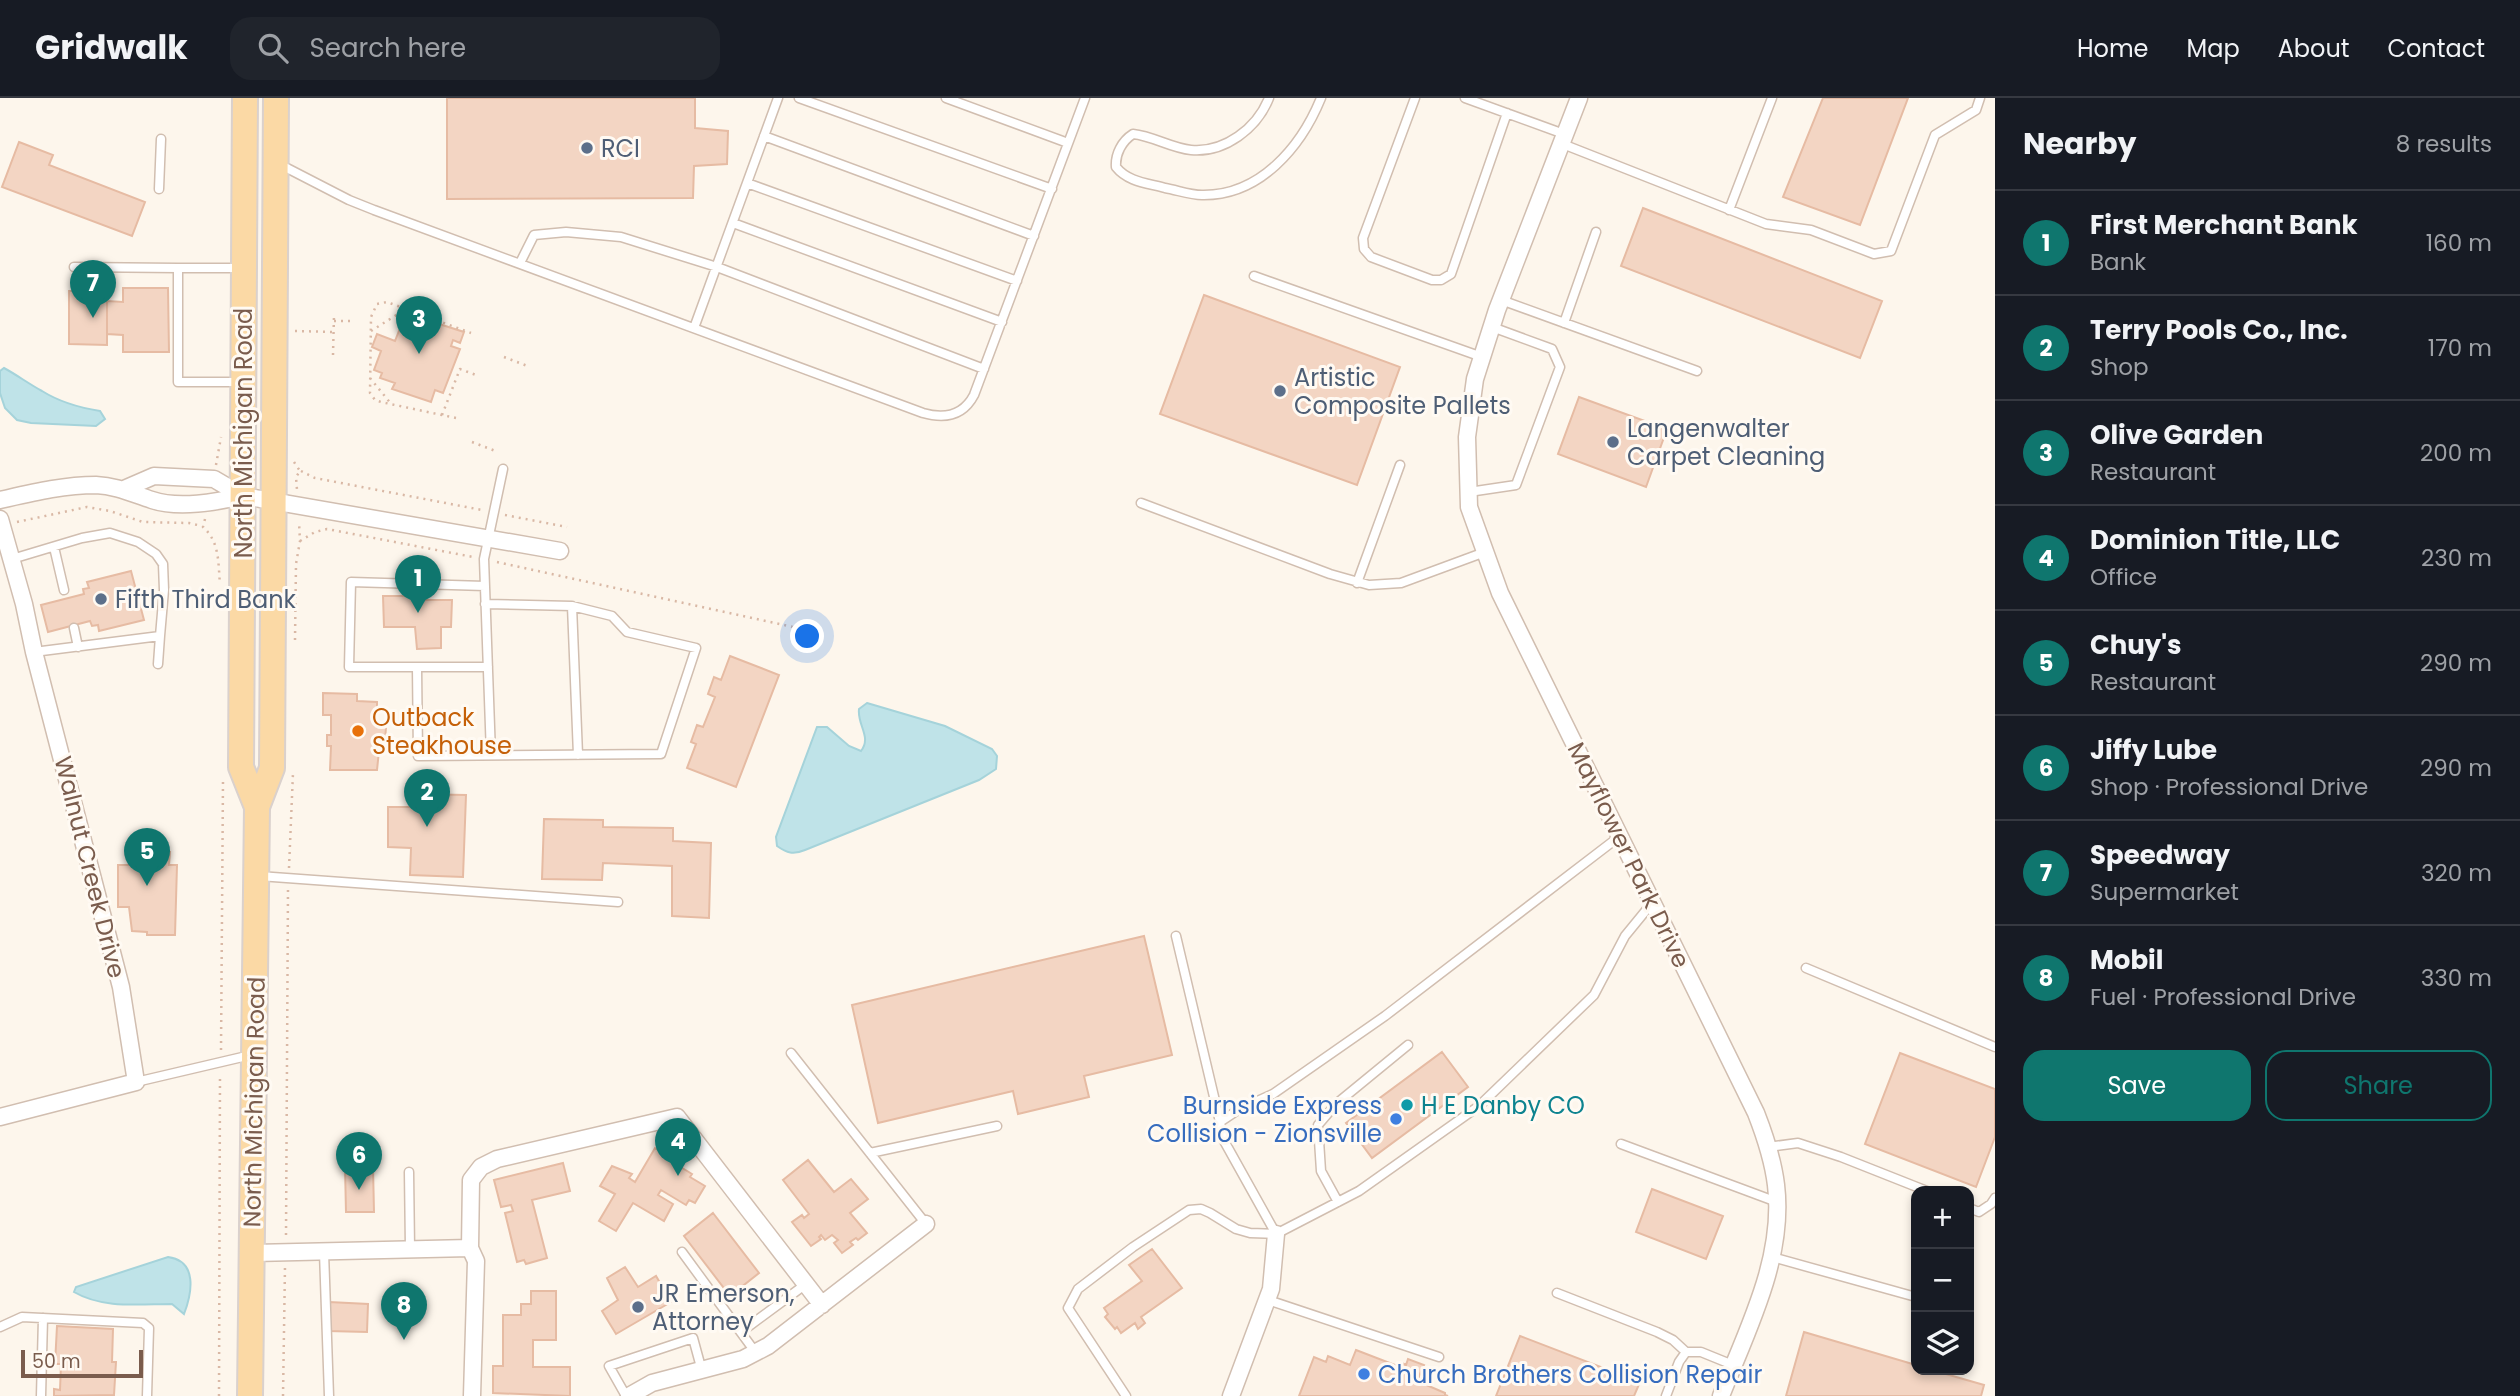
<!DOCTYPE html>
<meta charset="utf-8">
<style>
body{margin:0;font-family:Poppins,sans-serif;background:#20242c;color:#f1f3f6}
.controls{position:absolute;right:21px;bottom:21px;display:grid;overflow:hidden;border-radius:14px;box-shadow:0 4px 10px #0003}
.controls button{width:63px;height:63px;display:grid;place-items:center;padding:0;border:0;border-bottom:2px solid #363941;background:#171b24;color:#f1f3f6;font:35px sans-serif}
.scale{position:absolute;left:21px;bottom:18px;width:122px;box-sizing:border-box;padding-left:7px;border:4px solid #7a5c4d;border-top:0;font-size:19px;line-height:24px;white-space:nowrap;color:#7a5c4d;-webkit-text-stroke:5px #fffaf3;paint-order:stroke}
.you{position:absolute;left:808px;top:539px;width:24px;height:24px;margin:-18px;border:5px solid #fff;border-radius:50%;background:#1a73e8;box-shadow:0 0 0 10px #1a73e833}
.badge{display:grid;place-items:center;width:46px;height:46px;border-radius:50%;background:#0f766e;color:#fff;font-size:23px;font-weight:700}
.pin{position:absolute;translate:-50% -58px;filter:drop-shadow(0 2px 4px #0008)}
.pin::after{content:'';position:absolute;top:37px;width:24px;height:21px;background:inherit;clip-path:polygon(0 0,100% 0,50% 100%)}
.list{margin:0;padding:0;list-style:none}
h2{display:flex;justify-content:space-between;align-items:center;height:91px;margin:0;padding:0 28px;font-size:30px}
h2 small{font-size:23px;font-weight:400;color:#9ea1a6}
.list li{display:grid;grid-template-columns:46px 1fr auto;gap:21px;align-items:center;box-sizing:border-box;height:105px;padding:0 28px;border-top:2px solid #363941}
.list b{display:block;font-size:26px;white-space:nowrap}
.list p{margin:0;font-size:23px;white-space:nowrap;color:#9ea1a6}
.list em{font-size:23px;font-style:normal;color:#9ea1a6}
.actions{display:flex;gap:14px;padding:21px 28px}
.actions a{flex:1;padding:16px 0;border:2px solid #0f766e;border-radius:21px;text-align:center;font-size:24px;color:#0f766e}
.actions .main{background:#0f766e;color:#fff}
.icon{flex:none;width:38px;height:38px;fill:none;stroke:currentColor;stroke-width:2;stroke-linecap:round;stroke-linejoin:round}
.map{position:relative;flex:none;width:1995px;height:1298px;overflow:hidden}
header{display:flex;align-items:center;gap:42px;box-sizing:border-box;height:98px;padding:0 35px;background:#171b24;border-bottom:2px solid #363941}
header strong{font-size:33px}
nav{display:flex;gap:38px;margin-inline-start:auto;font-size:24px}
.search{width:490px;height:63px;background:#20242c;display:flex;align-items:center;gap:18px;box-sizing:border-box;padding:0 24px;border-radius:21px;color:#9ea1a6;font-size:26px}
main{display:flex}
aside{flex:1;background:#171b24}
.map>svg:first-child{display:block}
.water{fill:#bfe3e8;stroke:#a5d3da;stroke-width:2}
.building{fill:#f3d5c3;stroke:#e6bba3;stroke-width:2}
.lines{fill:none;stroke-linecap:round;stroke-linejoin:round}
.lane-casing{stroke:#d1beb0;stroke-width:11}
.street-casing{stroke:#d1beb0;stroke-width:19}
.primary-casing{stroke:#dad1cd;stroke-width:28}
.path{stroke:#d9b8a5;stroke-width:2.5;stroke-dasharray:2 5;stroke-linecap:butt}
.lane{stroke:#fff;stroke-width:8}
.street{stroke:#fff;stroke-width:16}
.primary{stroke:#fbd9a5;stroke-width:24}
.service-dot{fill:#5c6f8a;stroke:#fffaf3;stroke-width:2.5}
.food-dot{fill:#e8710a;stroke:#fffaf3;stroke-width:2.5}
.culture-dot{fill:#0f9aa8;stroke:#fffaf3;stroke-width:2.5}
.shop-dot{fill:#3f7fe0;stroke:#fffaf3;stroke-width:2.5}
.labels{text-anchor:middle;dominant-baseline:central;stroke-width:6;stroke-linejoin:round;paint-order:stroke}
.service-label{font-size:24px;fill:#4e5e75;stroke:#fffaf3;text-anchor:start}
.street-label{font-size:24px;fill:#7a5c4d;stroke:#fffaf3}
.food-label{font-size:24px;fill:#c56008;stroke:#fffaf3;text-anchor:start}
.shop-label{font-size:24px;fill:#366cbe;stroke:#fffaf3;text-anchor:end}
.culture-label{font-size:24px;fill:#0d838f;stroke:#fffaf3;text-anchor:start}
</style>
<header>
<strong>Gridwalk</strong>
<div class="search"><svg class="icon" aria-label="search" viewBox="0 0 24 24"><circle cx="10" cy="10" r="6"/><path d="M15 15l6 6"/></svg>Search here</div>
<nav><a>Home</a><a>Map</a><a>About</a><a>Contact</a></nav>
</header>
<main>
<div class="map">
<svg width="1995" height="1298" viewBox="0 0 1995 1298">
<rect width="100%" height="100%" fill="#fdf6ec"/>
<!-- water -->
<path class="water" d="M4,270C17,277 29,286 42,293C58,303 81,310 100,313L105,321L96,328L31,325L17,322L5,310L0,295V273Z
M867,605L945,628L992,651L997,658L996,671L979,682L805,752C793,757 787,755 777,748L776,739L817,629H827L849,648L861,653C872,639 857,627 859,611Z
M168,1159C198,1163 192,1195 184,1216L172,1206C140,1206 103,1211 74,1194L76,1189Z"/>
<!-- building -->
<path class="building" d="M447,0H695V30L728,33L727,66L694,68L693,100L447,101Z
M1823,0H1908L1860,127L1783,99Z
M19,44L53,57L49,67L145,104L132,138L2,89Z
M1643,110L1882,203L1860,260L1621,168Z
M123,190H168L169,254H123V237L107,236V203L123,204Z
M69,193H107V247L69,246Z
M1204,197L1400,269L1357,387L1160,316Z
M408,216L464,234L460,245L453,242L451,248L460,251L443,295L435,292L431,304L392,291L395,285L380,280L382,275L374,272L381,253L372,249L377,236L395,243L404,220L406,221Z
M1579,299L1667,331L1646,389L1558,356Z
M131,473L144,522L99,533L98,527L92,528L90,523L48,534L41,507L84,496L83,491L89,490L87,484Z
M383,498H420V502H452L451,529H441V550L417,551L415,529H384Z
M730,558L779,577L736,689L687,670L696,646L691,644L697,627L703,629L715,599L708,596L714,579L721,582Z
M323,595L357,596V603L377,604V629H386L385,643H380L377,672H330L331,648H327V637H331V617H323Z
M413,696L466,697L463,779L410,777L411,750L388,749V709H412Z
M544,721L603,722V729L673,730V743L711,745L709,820L672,818V768L603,765L602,782L542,781Z
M158,754H170L169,767H177L175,837H147V834L132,833L129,809H118V767H157Z
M1144,838L1172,957L1084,978L1089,999L1018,1016L1013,993L878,1025L852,907Z
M1442,954L1468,989L1372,1060L1346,1025Z
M1900,955L1995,991V1039L1976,1089L1865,1046Z
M655,1050L676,1062L674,1065L692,1076L690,1079L705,1088L695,1105L689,1102L686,1107L661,1092L658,1097L673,1106L664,1123L633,1105L616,1133L599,1123L615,1096L600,1088L612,1068L632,1076L629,1080L635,1084Z
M808,1062L834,1094L851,1081L868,1101L850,1115L867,1135L858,1142L856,1140L850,1144L853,1147L842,1155L834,1145L838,1142L832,1137L825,1142L821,1137L819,1139L821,1141L811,1148L792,1124L802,1117L804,1120L809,1116L783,1082Z
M563,1065L570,1093L532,1102L547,1160L526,1166L524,1162L517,1164L505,1115L513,1113L511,1107L501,1109L494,1082Z
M345,1069H373L374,1114H346Z
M1652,1091L1723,1118L1706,1161L1636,1134Z
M713,1115L759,1175L730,1198L684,1138Z
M1152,1151L1182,1190L1141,1219L1145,1225L1138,1231L1135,1225L1121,1235L1117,1229L1115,1231L1105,1219L1108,1216L1104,1210L1142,1183L1129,1167Z
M625,1169L638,1189L656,1178L671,1204L616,1236L602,1213L618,1202L607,1180Z
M531,1193H556V1242H533V1269H570V1298L493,1295V1268H503V1217H521V1206H531Z
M329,1204L368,1206L367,1234L328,1233Z
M57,1228L113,1231L112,1264H116L114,1297L54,1298V1291L60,1292L61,1266H55Z
M1804,1234L1916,1267V1272H1932L1984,1287L1981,1298H1786Z
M1520,1238L1640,1284L1634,1298H1496Z
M1356,1252L1400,1269L1402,1265L1406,1267L1408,1261L1424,1267L1417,1283L1445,1295V1297L1448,1298H1299L1314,1259L1326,1264L1328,1258L1350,1267Z"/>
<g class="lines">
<!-- lane casing -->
<g class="lane-casing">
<path id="lane" d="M799,0L1052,91
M946,0L1068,45
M1269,0C1257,30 1225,55 1191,52C1171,50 1153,38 1133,36C1122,43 1115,56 1116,69C1128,84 1147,85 1165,90C1177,92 1190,97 1202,97C1260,98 1301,49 1321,0
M1415,0L1363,140L1364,151L1371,159L1432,182H1441L1451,176L1507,15
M1465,0L1564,36
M764,38L1034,138
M1560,45L1766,126L1811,132L1874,156L1891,153L1935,37L1976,12L1980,0
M281,67L349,102L374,112L923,315C944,321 963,318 974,297L1085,0
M747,85L1017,183
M159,91L161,41
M1729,112L1772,0
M733,125L1002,224
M520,165L534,137L566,134L621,139L717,169L984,271
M74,169L178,170
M240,170H178V284H240
M1254,178L1482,259
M1501,202L1697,273
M1564,225L1596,134
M694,230L778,0
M1469,394L1516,387L1560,269L1552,251L1492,229
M1141,405L1330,476L1369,487L1401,485L1485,454
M54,449L64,492
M12,461L82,440L110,435L138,444L156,456L163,466L164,492L160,538L34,554
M1357,485L1400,367
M485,488L351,484L349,569H488
M572,508L578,657
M74,530L78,549
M158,566L160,538
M417,569L418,658L661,656L696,550L627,534L612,518L572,508L485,506
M491,657L484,461L503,371
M259,778L618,804
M1176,838L1220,1024
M1806,870L1995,949
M791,955L926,1126
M136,984L251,957
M1621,1046L1777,1104
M1768,1049L1798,1045L1841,1059L1927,1093
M870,1055L997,1028
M409,1074L410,1151
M1338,1104L1321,1073L1318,1027L1336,1006L1408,947
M1969,1110L1979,1114L1991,1106L1995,1100
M1276,1136L1223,1041L1220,1024L1238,1012L1273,996L1385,918L1620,738
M324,1154L329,1298
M682,1154L756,1255
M1772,1159L1916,1199
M1557,1195L1657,1234L1673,1242L1686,1254
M1268,1202L1439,1259
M0,1229L22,1219L143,1225L149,1230L147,1298
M741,1234L806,1186
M41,1298L43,1220
M626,1298L609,1268L693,1240L702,1273
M1126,1298L1068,1210L1078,1191L1133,1149L1189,1112L1201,1111L1210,1115L1236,1131L1250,1135L1276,1136L1359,1093L1479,1008L1594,897L1625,838L1652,805
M1666,1298L1679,1264L1686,1254H1701L1733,1267"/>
</g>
<!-- street casing -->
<g class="street-casing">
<path id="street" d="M1579,0L1497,212L1475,281L1467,339L1469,409L1500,495L1756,1015C1765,1038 1773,1062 1776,1087C1785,1160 1747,1232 1721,1298
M124,391L154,378L214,381L243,398L560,453
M0,402C31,395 63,387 96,387C117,388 133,396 152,402C179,411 216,404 243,398
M0,421L24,506L34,554L121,889L136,984L0,1019
M470,1150L471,1082L481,1069L497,1061L677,1019L822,1207
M252,1155L470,1150L476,1163L472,1298
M629,1298L652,1285L743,1261L768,1248L926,1126
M1231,1298L1271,1191L1276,1136"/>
</g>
<!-- primary casing -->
<g class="primary-casing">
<path id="primary" d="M245,0L241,669L257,709
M250,1298L257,709L272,670L276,0"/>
</g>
<!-- path -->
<path class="path" d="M334,223H350
M295,233L334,234
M371,233L406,211
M333,257L334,217
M504,259L530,269
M370,280L392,307
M442,317L460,271L476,277
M456,320L381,304L375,302L370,295L371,219L377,206L387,204L471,235
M472,344L498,354
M294,364L300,373L296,379L297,392
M216,367L221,339
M301,373L315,380L482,412
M505,417L567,429
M205,421L203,429C220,444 218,465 220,486
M17,424L87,409L110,413L143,424L189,425L202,428
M300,443L315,434L327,431L473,459
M497,464L807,532
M295,542L296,466L300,443L299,424
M289,770L293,675
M221,952L223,682
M286,1137L288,790
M219,1298L220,976
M283,1298L285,1168"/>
<!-- lane -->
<use href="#lane" class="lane"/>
<!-- street -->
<use href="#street" class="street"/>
<!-- primary -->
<use href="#primary" class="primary"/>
</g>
<!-- markers -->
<g class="service-dot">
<circle cx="587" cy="50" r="7"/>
<circle cx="1280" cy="293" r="7"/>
<circle cx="1613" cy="344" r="7"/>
<circle cx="101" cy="501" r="7"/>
<circle cx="638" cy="1209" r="7"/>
</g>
<circle class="food-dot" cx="358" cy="633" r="7"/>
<circle class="culture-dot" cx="1407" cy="1007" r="7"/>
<g class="shop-dot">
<circle cx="1396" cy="1021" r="7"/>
<circle cx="1364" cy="1276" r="7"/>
</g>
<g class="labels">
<!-- service labels -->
<g class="service-label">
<text x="601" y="50">RCI</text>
<text x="1294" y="279">Artistic<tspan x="1294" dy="28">Composite Pallets</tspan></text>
<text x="1627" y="330">Langenwalter<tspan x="1627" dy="28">Carpet Cleaning</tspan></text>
<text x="115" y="501">Fifth Third Bank</text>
<text x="652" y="1195">JR Emerson,<tspan x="652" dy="28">Attorney</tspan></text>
</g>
<!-- street labels -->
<g class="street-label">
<text transform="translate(243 335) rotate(-90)">North Michigan Road</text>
<text transform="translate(1629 757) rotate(64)">Mayflower Park Drive</text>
<text transform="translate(90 769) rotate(76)">Walnut Creek Drive</text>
<text transform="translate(254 1004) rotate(-89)">North Michigan Road</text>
</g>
<!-- food labels -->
<g class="food-label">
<text x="372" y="619">Outback<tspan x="372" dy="28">Steakhouse</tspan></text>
</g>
<!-- shop labels -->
<g class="shop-label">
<text x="1382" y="1007">Burnside Express<tspan x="1382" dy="28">Collision - Zionsville</tspan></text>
<text x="1378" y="1276" text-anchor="start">Church Brothers Collision Repair</text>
</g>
<!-- culture labels -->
<g class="culture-label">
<text x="1421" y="1007">H E Danby CO</text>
</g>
</g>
</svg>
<div class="controls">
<button>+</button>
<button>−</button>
<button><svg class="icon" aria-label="layers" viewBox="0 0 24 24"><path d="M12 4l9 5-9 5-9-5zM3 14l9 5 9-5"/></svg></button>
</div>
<div class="scale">50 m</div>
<div class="you"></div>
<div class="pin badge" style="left:418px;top:515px">1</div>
<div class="pin badge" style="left:427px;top:729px">2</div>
<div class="pin badge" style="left:419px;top:256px">3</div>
<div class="pin badge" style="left:678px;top:1078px">4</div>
<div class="pin badge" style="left:147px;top:788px">5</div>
<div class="pin badge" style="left:359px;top:1092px">6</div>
<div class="pin badge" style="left:93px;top:220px">7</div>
<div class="pin badge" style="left:404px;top:1242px">8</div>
</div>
<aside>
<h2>Nearby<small>8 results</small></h2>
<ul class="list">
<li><span class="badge">1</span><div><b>First Merchant Bank</b><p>Bank</p></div><em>160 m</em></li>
<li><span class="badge">2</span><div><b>Terry Pools Co., Inc.</b><p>Shop</p></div><em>170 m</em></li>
<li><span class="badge">3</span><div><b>Olive Garden</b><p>Restaurant</p></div><em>200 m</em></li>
<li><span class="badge">4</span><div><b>Dominion Title, LLC</b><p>Office</p></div><em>230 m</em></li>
<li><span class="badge">5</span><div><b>Chuy's</b><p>Restaurant</p></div><em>290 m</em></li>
<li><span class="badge">6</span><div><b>Jiffy Lube</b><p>Shop · Professional Drive</p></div><em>290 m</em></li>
<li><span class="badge">7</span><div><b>Speedway</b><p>Supermarket</p></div><em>320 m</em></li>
<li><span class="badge">8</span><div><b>Mobil</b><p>Fuel · Professional Drive</p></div><em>330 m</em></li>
</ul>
<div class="actions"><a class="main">Save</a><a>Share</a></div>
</aside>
</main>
